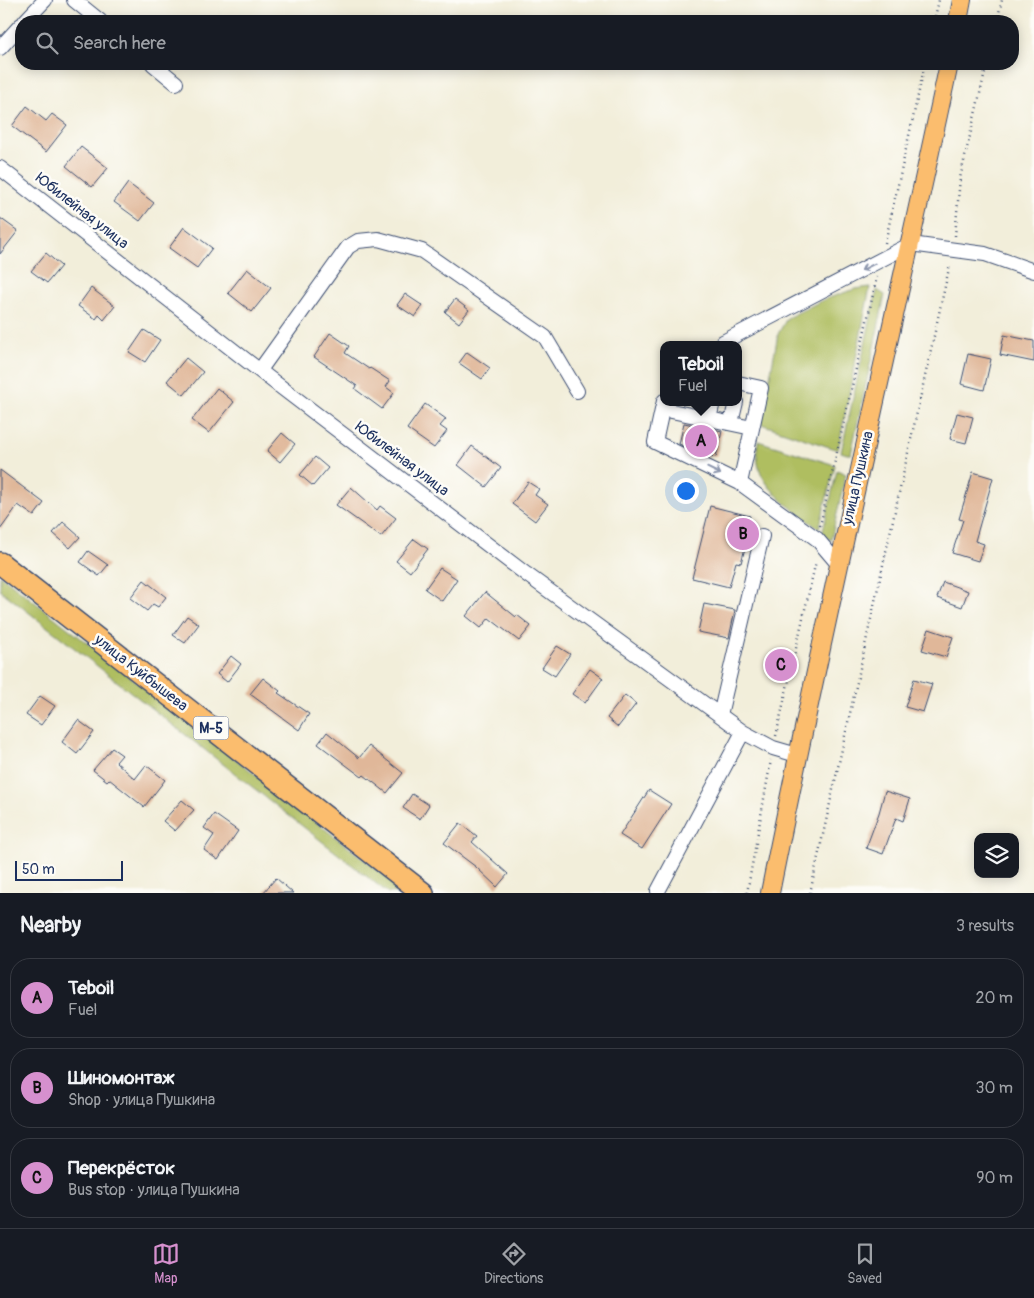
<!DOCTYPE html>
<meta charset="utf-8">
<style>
body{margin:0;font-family:Pangolin,sans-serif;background:#242831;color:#f1f3f6}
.controls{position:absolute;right:15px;bottom:15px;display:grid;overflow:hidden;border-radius:10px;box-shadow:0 2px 12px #0003}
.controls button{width:45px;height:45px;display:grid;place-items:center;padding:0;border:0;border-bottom:1px solid #363941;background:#171b24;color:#f1f3f6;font:25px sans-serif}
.scale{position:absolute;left:15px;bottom:12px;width:108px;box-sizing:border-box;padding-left:5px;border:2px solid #1b2f5e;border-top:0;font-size:14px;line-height:18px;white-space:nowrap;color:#1b2f5e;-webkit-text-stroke:4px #fdfcf7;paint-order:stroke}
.you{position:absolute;left:685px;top:490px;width:18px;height:18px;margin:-12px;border:4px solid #fff;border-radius:50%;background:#1a73e8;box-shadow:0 0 0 8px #1a73e833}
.badge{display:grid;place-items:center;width:32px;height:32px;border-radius:50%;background:#d690ce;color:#111;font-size:16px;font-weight:700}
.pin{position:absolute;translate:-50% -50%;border:2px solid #fff;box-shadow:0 1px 5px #0006}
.popup{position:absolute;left:660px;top:341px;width:82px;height:65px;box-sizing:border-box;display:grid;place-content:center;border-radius:10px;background:#171b24;filter:drop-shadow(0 1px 4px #0005);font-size:16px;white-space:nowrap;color:#9ea1a6}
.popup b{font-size:19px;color:#f1f3f6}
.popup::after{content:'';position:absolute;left:50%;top:100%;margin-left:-10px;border:10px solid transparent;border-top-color:#171b24}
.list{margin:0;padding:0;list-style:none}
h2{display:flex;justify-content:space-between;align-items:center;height:65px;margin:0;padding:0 20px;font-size:21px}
h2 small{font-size:16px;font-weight:400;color:#9ea1a6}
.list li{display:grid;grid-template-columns:32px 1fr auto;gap:15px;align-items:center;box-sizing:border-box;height:80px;margin:0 10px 10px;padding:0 10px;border:1px solid #363941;border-radius:20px}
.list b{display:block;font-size:19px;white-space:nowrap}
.list p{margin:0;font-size:16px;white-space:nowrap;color:#9ea1a6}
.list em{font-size:16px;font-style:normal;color:#9ea1a6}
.icon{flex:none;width:28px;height:28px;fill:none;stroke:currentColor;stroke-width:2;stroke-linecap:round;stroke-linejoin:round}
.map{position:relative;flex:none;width:1034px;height:893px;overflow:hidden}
.search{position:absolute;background:#171b24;box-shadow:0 2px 12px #0003;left:15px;right:15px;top:15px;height:55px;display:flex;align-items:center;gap:12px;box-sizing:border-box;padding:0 18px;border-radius:20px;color:#9ea1a6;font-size:19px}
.sheet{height:335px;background:#171b24}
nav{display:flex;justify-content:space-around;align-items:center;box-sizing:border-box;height:70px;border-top:1px solid #363941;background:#171b24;font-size:14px;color:#9ea1a6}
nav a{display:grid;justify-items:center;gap:2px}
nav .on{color:#d690ce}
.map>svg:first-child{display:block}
.green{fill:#afbe61;stroke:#657660}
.building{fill:#e0b799}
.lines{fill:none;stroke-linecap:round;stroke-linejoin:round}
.minor-casing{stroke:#3b4c71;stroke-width:16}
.major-casing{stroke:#3b4c71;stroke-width:20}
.highway-casing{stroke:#3b4c71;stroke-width:24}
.path{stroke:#3b4c71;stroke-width:2.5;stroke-dasharray:1 4;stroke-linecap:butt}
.minor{stroke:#fff;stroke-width:14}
.major{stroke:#fbbd6e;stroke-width:18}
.highway{stroke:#fbbd6e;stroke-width:21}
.oneway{stroke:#8d97ae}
.labels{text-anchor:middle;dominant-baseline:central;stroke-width:5;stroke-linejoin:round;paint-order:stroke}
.shield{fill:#fdfcf7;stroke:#5f6c8c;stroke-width:1}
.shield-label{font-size:14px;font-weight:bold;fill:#1b2f5e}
.street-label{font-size:15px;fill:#1b2f5e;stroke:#fdfcf7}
</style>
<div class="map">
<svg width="1034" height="893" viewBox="0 0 1034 893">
<rect width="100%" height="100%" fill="#fdfcf7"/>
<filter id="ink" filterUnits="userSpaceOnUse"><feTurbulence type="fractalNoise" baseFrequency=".02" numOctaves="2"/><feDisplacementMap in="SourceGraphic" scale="10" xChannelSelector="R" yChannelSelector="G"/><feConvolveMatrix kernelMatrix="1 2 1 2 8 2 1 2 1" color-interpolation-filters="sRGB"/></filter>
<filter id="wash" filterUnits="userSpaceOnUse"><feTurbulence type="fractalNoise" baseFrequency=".0096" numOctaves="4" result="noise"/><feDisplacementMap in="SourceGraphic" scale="20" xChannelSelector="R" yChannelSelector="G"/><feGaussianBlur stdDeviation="1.12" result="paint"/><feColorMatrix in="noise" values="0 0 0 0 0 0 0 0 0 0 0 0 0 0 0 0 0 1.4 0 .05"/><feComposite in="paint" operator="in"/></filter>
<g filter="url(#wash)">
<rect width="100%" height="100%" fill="#f2eeda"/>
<!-- green -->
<path class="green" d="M870,287L838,450L761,424L778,334L787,318L823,300L855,289Z
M877,290L885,295L851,454H847L841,452Z
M758,441L835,465L819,529C796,511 758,489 757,456C756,451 758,446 758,441Z
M837,470L846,474L831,540L822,535Z
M0,575L407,893H388L0,590Z"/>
<g id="blocks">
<!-- building -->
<path class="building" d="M27,106L46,121L52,114L67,125L46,152L12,126Z
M81,147L108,168L92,187L66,166Z
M128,183L154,203L140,221L114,202Z
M0,218L18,231L0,254Z
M184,227L212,248L197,268L169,248Z
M46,253L61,266L47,283L31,271Z
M247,269L271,288L252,312L228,293Z
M91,288L115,306L104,320L99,315L96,319L78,306Z
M405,294L423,306L415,317L397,305Z
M455,299L469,310L459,323L445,312Z
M144,330L160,340L145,362L129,352Z
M330,333L349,346L345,353L369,369L370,368L390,381L386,387L394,393L382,409L355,389L357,386L314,357Z
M1004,335L1034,341V362L1000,355Z
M467,352L490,368L482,379L459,363Z
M968,354L991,359L984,390L961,384Z
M186,358L203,372L184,395L167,381Z
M217,388L234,402L209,433L192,420Z
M425,404L446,419L440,426L447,431L434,448L407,429Z
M957,413L973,417L966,443L950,439Z
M684,423L722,431L716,457L700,454L679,444Z
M282,433L295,444L280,462L267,451Z
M472,446L501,468L486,487L458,465Z
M315,457L328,468L313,486L300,475Z
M0,470L44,503L34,516L18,505L0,530Z
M973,472L993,478L975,541L984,544L978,561L952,553L963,520L959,519Z
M528,482L539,489L535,495L548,504L535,521L512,504Z
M351,487L377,510L380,506L396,518L381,537L336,505Z
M710,506L750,516L746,531L749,533L741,563L736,562L729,587L692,578Z
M63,522L80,537L70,548L53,533Z
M414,539L428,549L410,572L396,561Z
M88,551L108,565L99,576L80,562Z
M440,568L457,579L442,601L425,589Z
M144,580L166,597L158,607L153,604L147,611L130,598Z
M943,582L968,591L962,607L937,598Z
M485,592L516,617L517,615L531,626L519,641L489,618L481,628L466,616Z
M704,604L735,610L729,638L698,632Z
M187,616L199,624L185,643L173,635Z
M929,629L953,637L946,657L922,650Z
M557,646L570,654L555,676L542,668Z
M231,656L241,664L227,682L217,674Z
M590,669L603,678L585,703L572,694Z
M263,678L280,691L278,693L309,714L299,730L250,694Z
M914,679L932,684L923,712L905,707Z
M625,695L636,704L618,727L607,718Z
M40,696L55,706L41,725L26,715Z
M78,720L94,732L77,754L62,742Z
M327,732L359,758L369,746L403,773L387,793L364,775L362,777L318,744Z
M112,748L122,755L116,762L135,779L146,765L165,780L144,807L109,779L107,781L93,770Z
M649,790L671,804L642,849L620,835Z
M885,791L910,799L903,821L896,818L883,854L866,848L879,813Z
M412,794L429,805L420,819L403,808Z
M182,800L194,810L175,831L163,821Z
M214,814L238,831L218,860L204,850L214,835L204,828Z
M460,823L477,836L472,842L508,874L497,887L476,867L444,843Z
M276,878L293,893H263Z"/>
</g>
</g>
<g filter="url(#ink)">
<use href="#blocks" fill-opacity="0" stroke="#3b4c71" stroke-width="1"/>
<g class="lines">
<!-- minor casing -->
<g class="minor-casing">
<path id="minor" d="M74,0L100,21
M25,21L45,0
M0,48L21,25
M153,64L176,83
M0,168L269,378L526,574L743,732L773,748L797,755
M723,345V342L911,244L985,254L1034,271
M260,370L348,247L358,241L378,239L422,251L545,337L577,391
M738,383L761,388L740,483
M664,401L655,442L740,483L817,539L839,565
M662,409L752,428
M709,419L713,402
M731,423L736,402
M720,715L762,536
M658,891L743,732"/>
</g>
<!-- major casing -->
<g class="major-casing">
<path id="major" d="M958,21L962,0
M770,893C825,616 890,340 949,64"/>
</g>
<!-- highway casing -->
<g class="highway-casing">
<path id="highway" d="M0,563L423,893"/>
</g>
<!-- path -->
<path class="path" d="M934,21L939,0
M997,21L1002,0
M955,236L960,178L987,64
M885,243L925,64
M820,526L877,277
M776,736L816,561
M747,893L771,760
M810,893L950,264"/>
<!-- minor -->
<use href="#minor" class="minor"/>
<!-- major -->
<use href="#major" class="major"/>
<!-- highway -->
<use href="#highway" class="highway"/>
</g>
<!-- one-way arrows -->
<defs><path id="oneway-shaft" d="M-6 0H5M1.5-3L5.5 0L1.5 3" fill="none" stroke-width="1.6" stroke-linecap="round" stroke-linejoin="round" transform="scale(1.25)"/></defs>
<g class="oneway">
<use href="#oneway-shaft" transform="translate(868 267) rotate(153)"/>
<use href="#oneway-shaft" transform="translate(714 471) rotate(26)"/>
</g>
</g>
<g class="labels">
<!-- shield labels -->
<rect class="shield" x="193.5" y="716.5" width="35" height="23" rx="4"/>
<g class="shield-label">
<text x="211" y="728">М-5</text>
</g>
<!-- street labels -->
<g class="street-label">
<text transform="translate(82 211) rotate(38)">Юбилейная улица</text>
<text transform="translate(402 459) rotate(37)">Юбилейная улица</text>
<text transform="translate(858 478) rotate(-77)">улица Пушкина</text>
<text transform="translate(141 673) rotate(38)">улица Куйбышева</text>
</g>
</g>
</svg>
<div class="controls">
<button><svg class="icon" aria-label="layers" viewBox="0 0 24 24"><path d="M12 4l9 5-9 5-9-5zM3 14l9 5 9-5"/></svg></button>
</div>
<div class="scale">50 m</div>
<div class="you"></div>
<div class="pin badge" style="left:701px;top:441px">A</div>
<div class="popup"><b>Teboil</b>Fuel</div>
<div class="pin badge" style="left:743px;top:534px">B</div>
<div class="pin badge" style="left:781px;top:665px">C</div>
<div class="search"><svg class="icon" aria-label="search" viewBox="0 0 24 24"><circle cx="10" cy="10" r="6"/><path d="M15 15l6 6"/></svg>Search here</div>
</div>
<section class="sheet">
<h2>Nearby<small>3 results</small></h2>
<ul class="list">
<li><span class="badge">A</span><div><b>Teboil</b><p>Fuel</p></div><em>20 m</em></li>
<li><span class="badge">B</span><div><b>Шиномонтаж</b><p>Shop · улица Пушкина</p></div><em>30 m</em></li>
<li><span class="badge">C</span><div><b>Перекрёсток</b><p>Bus stop · улица Пушкина</p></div><em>90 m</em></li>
</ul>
</section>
<nav>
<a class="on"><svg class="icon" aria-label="map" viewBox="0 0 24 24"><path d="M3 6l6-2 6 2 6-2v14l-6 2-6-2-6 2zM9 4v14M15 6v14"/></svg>Map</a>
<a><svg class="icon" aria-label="directions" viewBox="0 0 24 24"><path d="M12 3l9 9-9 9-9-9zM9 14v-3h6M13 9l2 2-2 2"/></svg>Directions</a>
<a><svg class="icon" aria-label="saved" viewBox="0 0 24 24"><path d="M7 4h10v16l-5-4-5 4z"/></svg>Saved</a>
</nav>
